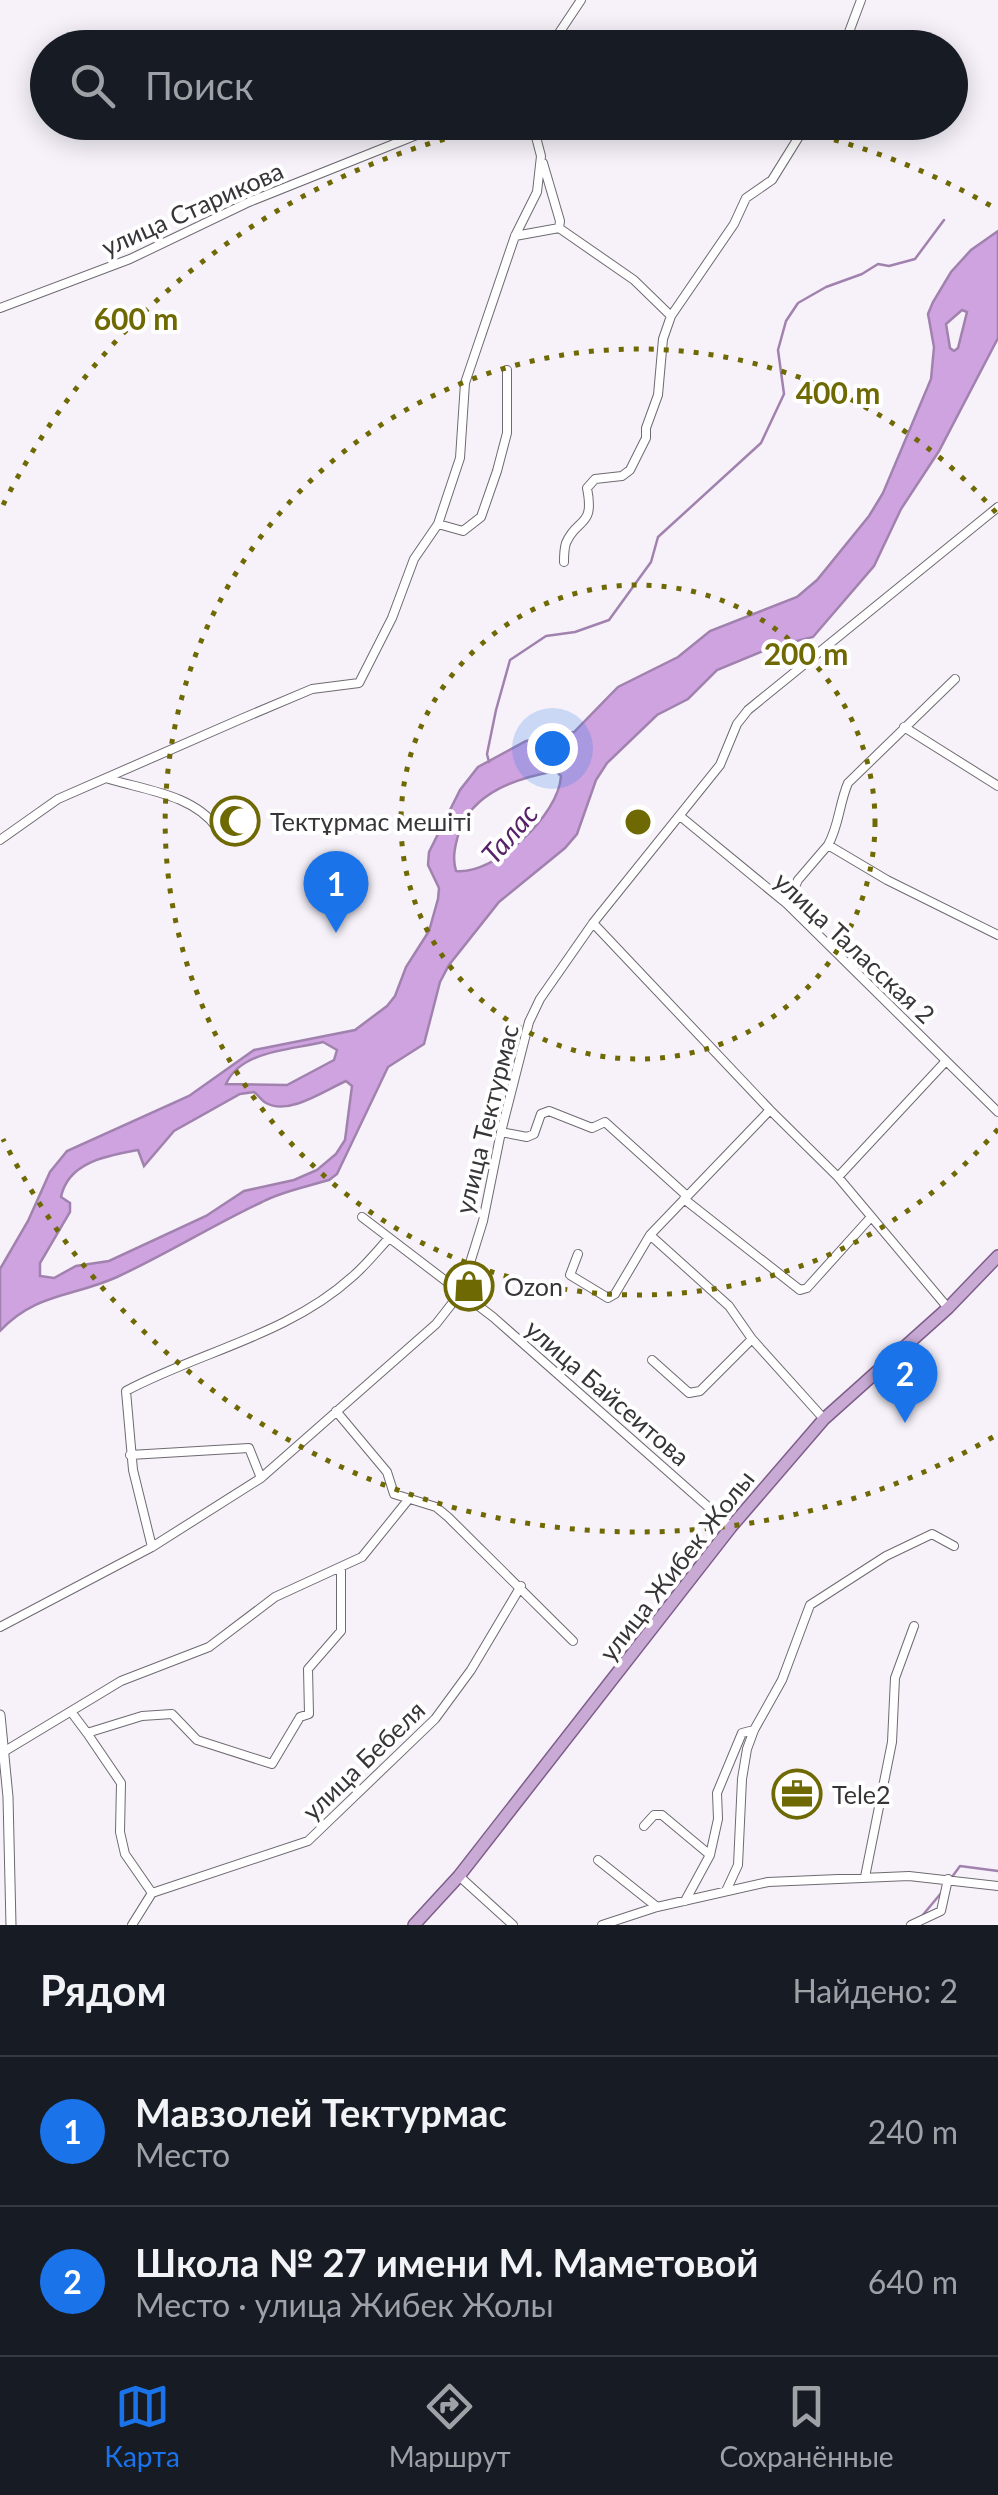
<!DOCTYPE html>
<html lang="ru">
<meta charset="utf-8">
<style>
body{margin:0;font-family:Lato,sans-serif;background:#20242c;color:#f1f3f6}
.you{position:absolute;left:552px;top:748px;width:35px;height:35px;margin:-25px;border:8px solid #fff;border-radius:50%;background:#1a73e8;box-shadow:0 0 0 15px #1a73e833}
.badge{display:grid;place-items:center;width:65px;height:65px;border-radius:50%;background:#1a73e8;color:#fff;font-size:32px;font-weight:700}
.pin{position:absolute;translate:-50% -82px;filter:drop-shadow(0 2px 5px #0008)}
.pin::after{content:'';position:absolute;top:52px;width:35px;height:30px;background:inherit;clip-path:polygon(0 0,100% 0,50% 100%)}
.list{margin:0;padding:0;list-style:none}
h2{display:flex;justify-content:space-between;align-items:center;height:130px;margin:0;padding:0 40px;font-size:42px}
h2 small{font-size:32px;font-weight:400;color:#9ea1a6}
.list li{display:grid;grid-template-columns:65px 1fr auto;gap:30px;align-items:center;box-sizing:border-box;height:150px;padding:0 40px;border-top:2px solid #363941}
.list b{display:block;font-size:38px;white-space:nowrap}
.list p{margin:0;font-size:32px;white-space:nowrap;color:#9ea1a6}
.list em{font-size:32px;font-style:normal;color:#9ea1a6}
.icon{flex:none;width:55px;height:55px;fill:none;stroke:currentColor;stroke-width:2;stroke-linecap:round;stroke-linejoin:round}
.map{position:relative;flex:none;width:998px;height:1925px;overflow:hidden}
.search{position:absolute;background:#171b24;box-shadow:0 5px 25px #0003;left:30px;right:30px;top:30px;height:110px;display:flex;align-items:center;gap:25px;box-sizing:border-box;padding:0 35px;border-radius:55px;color:#9ea1a6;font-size:38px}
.sheet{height:430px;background:#171b24}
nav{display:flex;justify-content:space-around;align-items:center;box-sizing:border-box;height:140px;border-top:2px solid #363941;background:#171b24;font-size:28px;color:#9ea1a6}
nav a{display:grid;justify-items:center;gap:5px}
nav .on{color:#1a73e8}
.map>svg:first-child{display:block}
.water{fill:#cea3e0;stroke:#a182ae;stroke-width:2.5;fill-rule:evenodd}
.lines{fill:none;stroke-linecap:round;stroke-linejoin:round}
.stream{stroke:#a182ae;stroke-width:2.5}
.minor-casing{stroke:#6f6a71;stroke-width:10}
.tertiary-casing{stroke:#6f6a71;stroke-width:11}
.primary-casing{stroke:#7e5d8b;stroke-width:14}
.minor{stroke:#fff;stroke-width:8}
.tertiary{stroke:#fff;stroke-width:9}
.primary{stroke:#c8aad4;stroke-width:11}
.ring{fill:none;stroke:#6f6903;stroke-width:5;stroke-dasharray:5 10}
.labels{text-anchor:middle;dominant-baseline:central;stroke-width:8;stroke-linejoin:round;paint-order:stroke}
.street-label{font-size:25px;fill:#373538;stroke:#fff}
.poi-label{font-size:25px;fill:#373538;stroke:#fff;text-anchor:start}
.water-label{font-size:28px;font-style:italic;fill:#57226a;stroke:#fff}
.centre{fill:#6f6903;stroke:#fff;stroke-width:5}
.ring-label{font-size:30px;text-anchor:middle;font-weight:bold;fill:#6f6903;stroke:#fff;stroke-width:8;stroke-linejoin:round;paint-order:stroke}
</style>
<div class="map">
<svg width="998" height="1925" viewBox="0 0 998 1925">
<rect width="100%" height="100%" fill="#f7f2fa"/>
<!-- water -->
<path class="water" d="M998,231V338L939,451L901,509L874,566L813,637L773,647L717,670L688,699L657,715L607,763L596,780L577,834L565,848L499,902L449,965L440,982L424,1044L388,1067L337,1174L329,1180C306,1187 283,1191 262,1202C213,1225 167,1254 117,1277C73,1297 35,1293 0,1331V1269L28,1221L50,1172L67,1151L189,1096L254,1050L355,1030L387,1006L395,996L406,967L429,931L438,899L439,888L428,865L429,852L460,790L478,767L526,741L574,732L618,687L678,657L710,631L797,597L817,580L869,516L883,493L931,379L934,347L928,314L933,302L951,272L971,250ZM962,310L967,312L958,348L954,351L950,348L946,324ZM556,771L561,776C559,815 495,875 456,871C452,858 455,846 459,832C473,792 517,778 556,771ZM323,1042L337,1050L334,1060L287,1085L226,1084C241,1050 292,1050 323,1042ZM346,1081L352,1086L345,1140L336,1154L317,1170L294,1180L244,1191L206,1216L109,1261L76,1266L54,1278L40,1276V1263L70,1212V1203L61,1197C68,1162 106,1156 138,1150L144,1166L174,1131L240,1094L254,1092C258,1095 261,1100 266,1103C289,1116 325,1090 346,1081Z"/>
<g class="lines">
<!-- stream -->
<path class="stream" d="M489,762L487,754L496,710L510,660L546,636L575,632L609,620L651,562L658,537L761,443L784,394L778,350L786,321L798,303L826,287L862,274L878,264L889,266L915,259L944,220
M952,1877L960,1866L998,1871
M922,1916L942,1892"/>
<!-- minor casing -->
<g class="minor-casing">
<path id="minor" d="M549,48L581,0
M843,48L861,0
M543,163L560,221L559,228L634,280L671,316
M515,236L559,228
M0,308L130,259L249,202L429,130L456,122
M438,524L463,531L481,517L497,471L507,433V370
M564,562C564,556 564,549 566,543C577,517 595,528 587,488L595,479L622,476L630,470L646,438V428L658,395L663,339L671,316L734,224L746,198L772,180L808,122
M904,727L998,786
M109,779C145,790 194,795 217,828
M680,816L787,904L998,1112
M0,840L58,799L241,719L312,689L359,683L392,618L414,559L438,524L460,458L465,383L515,236L537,192L541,156L532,122
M828,845C839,826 839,804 848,783L955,679
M787,904L798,880L828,845L887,880L998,935
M593,923L770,1110L838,1177L948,1308
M501,1132L527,1137L534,1134L541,1114L549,1111L592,1128L605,1122L687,1196
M838,1177L946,1061
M684,1199L800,1290L807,1288L871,1217
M362,1217L493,1317L731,1527
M650,1235L729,1306L752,1339L824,1419
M578,1254L570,1275L608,1298L615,1294L650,1235L770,1110
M652,1360L689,1393L700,1391L752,1339
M336,1411L387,1472L394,1494L436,1507L448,1517L573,1641
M130,1455L249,1448L261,1478
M152,1547L133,1470L126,1391C199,1352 288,1335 352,1277C365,1266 377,1251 389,1238
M0,1627L152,1547L261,1478L436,1324L461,1292L483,1221L501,1132L529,1022L540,999L593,923L720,765L737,724L748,710L998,507
M72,1713L87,1733L142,1716L172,1714L197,1740L272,1764L300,1717L309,1714L308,1669L341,1631V1567
M87,1733L121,1783L120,1832L125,1854L152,1893
M5,1751L121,1681L209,1647L275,1597L362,1557L408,1500
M644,1826L654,1815H662L710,1855
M598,1860L657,1907
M459,1876L513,1925
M865,1877L892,1742L895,1678L914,1626
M726,1891L738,1865L742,1779L747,1749L754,1730L782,1680L810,1605L886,1556L932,1534L954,1546
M685,1901L710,1855L718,1819L717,1793L742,1733L754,1730
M132,1925L152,1893L308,1841L435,1719L471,1670L521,1586
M602,1925L657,1907L768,1882L909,1876L998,1886
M911,1925L941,1911L948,1879"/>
</g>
<!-- tertiary casing -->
<g class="tertiary-casing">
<path id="tertiary" d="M0,1715L8,1797L11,1925"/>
</g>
<!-- primary casing -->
<g class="primary-casing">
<path id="primary" d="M414,1925L459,1876L731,1527L824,1419L948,1308L998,1256"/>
</g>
<!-- minor -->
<use href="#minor" class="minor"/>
<!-- tertiary -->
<use href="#tertiary" class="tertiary"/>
<!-- primary -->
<use href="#primary" class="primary"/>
</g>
<!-- distance rings -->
<g class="ring">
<circle cx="638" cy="822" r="237"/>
<path d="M998 1129A473 473 0 1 1 998 515"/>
<path d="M993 1437A710 710 0 0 1 3 1139M3 505A710 710 0 0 1 515 123M761 123A710 710 0 0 1 993 207"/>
</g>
<!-- icons -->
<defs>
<g id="mosque-ring" transform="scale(2.5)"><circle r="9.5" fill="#fff" stroke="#6f6903" stroke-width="1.5"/><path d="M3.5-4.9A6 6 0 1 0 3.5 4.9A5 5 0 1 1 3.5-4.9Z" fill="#6f6903"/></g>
<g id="shop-ring" transform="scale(2.5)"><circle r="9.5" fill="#fff" stroke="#6f6903" stroke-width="1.5"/><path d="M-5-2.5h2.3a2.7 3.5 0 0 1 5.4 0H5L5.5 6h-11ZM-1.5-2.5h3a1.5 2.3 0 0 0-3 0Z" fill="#6f6903"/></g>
<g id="office-ring" transform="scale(2.5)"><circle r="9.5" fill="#fff" stroke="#6f6903" stroke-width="1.5"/><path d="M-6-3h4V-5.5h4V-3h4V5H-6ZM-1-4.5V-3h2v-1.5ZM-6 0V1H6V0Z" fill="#6f6903"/></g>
</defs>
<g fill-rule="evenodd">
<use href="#mosque-ring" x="235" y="821"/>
<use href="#shop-ring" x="469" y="1286"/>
<use href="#office-ring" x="797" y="1794"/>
</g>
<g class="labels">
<!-- street labels -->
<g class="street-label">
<text transform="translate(192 208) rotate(-24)">улица Старикова</text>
<text transform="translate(855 947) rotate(43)">улица Таласская 2</text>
<text transform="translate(486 1119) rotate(-76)">улица Тектурмас</text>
<text transform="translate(608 1392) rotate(41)">улица Байсеитова</text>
<text transform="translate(676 1565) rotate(-52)">улица Жибек Жолы</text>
<text transform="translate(363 1760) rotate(-44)">улица Бебеля</text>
</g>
<!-- poi labels -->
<g class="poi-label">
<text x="270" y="821">Тектұрмас мешіті</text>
<text x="504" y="1286">Ozon</text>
<text x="832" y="1794">Tele2</text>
</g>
<!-- water labels -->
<g class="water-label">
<text transform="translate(509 833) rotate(-49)">Талас</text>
</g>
</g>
<circle cx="638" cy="822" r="15" class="centre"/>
<g class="ring-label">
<text x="136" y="330">600 m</text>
<text x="838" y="404">400 m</text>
<text x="806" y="665">200 m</text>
</g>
</svg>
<div class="you"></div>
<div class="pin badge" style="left:336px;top:933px">1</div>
<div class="pin badge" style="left:905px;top:1423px">2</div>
<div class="search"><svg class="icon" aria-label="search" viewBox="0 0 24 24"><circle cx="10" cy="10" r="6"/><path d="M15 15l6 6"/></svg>Поиск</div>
</div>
<section class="sheet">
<h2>Рядом<small>Найдено: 2</small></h2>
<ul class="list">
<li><span class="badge">1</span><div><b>Мавзолей Тектурмас</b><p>Место</p></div><em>240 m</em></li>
<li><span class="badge">2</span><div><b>Школа № 27 имени М. Маметовой</b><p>Место · улица Жибек Жолы</p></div><em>640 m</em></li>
</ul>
</section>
<nav>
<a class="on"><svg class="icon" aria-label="map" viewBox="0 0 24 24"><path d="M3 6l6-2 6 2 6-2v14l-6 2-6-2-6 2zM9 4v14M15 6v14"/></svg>Карта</a>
<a><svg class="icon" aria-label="directions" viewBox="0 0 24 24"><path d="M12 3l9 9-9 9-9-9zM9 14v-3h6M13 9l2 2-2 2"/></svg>Маршрут</a>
<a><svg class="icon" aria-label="saved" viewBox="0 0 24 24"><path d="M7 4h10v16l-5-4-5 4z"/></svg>Сохранённые</a>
</nav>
